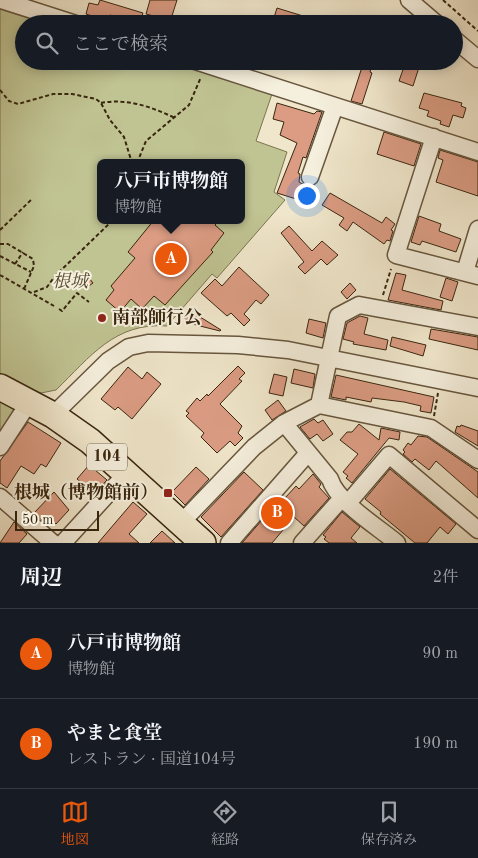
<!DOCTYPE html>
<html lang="ja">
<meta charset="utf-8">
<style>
body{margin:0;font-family:"Old Standard TT","Noto Serif JP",serif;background:#20242c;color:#f1f3f6}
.scale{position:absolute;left:15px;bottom:12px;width:84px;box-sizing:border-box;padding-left:5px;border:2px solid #39260f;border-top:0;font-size:14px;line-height:18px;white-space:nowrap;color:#39260f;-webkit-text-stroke:4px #f5efdd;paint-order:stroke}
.you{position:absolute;left:306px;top:195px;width:18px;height:18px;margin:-12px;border:4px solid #fff;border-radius:50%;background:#1a73e8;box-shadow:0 0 0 8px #1a73e833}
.badge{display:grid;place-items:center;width:32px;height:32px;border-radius:50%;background:#ea580c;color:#fff;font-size:16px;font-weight:700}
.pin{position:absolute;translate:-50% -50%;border:2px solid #fff;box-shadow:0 1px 5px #0006}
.popup{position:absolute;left:97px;top:159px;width:148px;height:65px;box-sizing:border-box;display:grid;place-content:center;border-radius:8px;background:#171b24;filter:drop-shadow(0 1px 4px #0005);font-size:16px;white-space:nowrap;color:#9ea1a6}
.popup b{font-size:19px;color:#f1f3f6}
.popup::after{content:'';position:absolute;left:50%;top:100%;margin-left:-10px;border:10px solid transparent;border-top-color:#171b24}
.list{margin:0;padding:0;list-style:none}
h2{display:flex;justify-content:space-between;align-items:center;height:65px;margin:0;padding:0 20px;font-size:21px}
h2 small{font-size:16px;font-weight:400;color:#9ea1a6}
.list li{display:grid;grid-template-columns:32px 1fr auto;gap:15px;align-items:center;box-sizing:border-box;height:90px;padding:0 20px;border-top:1px solid #363941}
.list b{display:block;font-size:19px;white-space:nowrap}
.list p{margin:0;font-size:16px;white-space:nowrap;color:#9ea1a6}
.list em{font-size:16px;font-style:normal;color:#9ea1a6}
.icon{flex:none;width:28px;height:28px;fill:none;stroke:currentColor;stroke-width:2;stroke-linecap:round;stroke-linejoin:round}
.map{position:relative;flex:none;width:478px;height:543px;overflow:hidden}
.search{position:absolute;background:#171b24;box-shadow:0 2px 12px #0003;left:15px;right:15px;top:15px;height:55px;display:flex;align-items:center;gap:12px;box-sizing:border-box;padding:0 18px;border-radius:28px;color:#9ea1a6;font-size:19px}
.sheet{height:245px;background:#171b24}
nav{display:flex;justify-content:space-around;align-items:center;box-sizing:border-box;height:70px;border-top:1px solid #363941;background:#171b24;font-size:14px;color:#9ea1a6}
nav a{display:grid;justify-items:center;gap:2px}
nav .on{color:#ea580c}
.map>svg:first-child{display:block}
.green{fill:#c0c392;stroke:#7c7450;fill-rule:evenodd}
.building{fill:#db9c83;stroke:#39260f}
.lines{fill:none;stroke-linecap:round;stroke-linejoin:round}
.minor-casing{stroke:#67563e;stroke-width:19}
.highway-casing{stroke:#39260f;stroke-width:28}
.path{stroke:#39260f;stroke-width:2;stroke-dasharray:4 2.5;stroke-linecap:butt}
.minor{stroke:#f5efdd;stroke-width:16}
.highway{stroke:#f0e6cb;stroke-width:25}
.poi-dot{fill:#8f2418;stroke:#f5efdd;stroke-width:2}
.labels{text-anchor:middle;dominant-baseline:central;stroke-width:4;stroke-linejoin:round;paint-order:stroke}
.shield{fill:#f5efdd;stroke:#71624d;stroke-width:1}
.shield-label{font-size:16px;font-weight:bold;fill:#39260f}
.park-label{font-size:18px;font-style:italic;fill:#5b4d30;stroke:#f5efdd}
.poi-label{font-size:18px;font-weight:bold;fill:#39260f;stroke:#f5efdd;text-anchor:start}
</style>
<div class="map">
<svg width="478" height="543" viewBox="0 0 478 543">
<rect width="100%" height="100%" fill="#f0e6cb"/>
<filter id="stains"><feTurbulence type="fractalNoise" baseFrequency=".004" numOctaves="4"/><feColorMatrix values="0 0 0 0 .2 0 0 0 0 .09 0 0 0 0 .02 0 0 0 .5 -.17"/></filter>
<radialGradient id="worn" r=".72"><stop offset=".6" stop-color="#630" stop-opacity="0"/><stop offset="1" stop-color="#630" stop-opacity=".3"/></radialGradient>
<!-- green -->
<path class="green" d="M0,8L52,24H24V61H177L273,91L256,141L287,152L274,192L285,200L217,278L212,274L167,326C115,322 90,357 56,390L41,393L0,377ZM101,163H241V220H101Z
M0,398L15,407L17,412L0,437Z"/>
<!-- building -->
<path class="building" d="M100,0L143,13L139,24L110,15L108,21L86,14L89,3L98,5Z
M150,0H177L171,19L162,16L161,18L146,14Z
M277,8L303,16L300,24H272Z
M364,61H373L370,72L372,73L362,104L351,101Z
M406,61H421L413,86L399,81Z
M424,93L462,103L461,106L466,108L463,118L453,115L449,127L440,124L441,121L427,116L429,111L419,108Z
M277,103L314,114L317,111L322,112L306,158L303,157L298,173L300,174L299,182L308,187L307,191L316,195L312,204L277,193L297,143L280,135L284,122L273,119Z
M384,132L421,144L414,166L377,154Z
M440,150L478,162V196L436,182L443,160L438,158Z
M330,193L382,223L386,217L395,224L391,230L393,231L390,241L387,240L384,244L353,222L347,231L339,225L344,218L322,205Z
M419,216L441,224L439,231L461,239L456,252L422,241L420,245L411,242Z
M154,220H220L215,225L224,233L211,250L213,252L165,305L154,296L142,309L131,299L120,312L106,300L114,290L111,286L135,258L128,252Z
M289,226L312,251L322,241L338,255L327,265L321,259L305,274L298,267L304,262L281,233Z
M239,267L269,295L261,304L256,300L244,314L250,320L244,326L231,313L227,316L201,293L215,279L222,286Z
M85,273L93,283L86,288L78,278Z
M396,273L406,275L402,290L443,301L441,310L388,300Z
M446,278L458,282L452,301L440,297Z
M350,283L356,290L347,299L341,292Z
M189,310L221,330L220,331L196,325L184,318Z
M360,316L368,318L364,334L388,340L386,350L353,344L354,342L343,339L347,323Z
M309,319L326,323L323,338L306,333Z
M431,329L478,337V350L429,339Z
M392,337L426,345L423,356L390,346Z
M238,366L245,373L239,379L242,381L220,404L242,426L238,433L243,438L235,446L230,441L217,453L201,437L204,433L186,416L189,413L186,411L197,398L200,401L207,394L208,396Z
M128,367L142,379L147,372L161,384L132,419L118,407L115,410L101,399Z
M294,369L315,374L313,388L291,383Z
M274,374L287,377L283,396L269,393Z
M336,375L434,397L431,413L420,411L421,406L404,402L372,398L371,402L346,397V400L331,397Z
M278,400L286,411L272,420L265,410Z
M314,419L318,423L323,420L333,434L323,441L317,434L310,439L300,427Z
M28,422L61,443L46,467L41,464L34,474L21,466L7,488L0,483V461Z
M359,424L379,440L381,428L400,432L399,440L389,438L352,483L346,478L348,476L343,472L358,454L340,440L347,432H352Z
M461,425L478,431V446L455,432L457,426L460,427Z
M418,436L427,437L478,472V498L436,461L429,470L415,459L412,462L403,454L405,452L403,450L408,443L411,445Z
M89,465L107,480L94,494L77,479Z
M196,467L209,479L185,505L172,492Z
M390,469L456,524L448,534L440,527L427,543H415L380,514L381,512L365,499Z
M244,472L263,490L221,537L201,517Z
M313,474L321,484L319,487L329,498L304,526L294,517L272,543H242L283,496L285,498L296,486L299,489Z
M54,492L69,510L56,524L48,516L43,521L34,513Z
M133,502L147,514L129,534L139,543H98Z
M342,512L360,527L351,538L357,543H329L324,539L326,537L323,535Z
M14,522L27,534L19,543H0Z
M162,531L175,543H150Z"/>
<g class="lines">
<!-- minor casing -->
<g class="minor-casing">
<path id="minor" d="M1,0L76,24
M409,0L437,24
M454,39L478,59
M195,61L478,152
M434,137L396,255L478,276
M310,177L335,106
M465,272L478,229
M319,405L338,316L359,305L478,327
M53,415L108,361L129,347L148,343L238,345L288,350L478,388
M284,423L330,479C337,502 378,527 397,543
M0,447L28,404
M0,497L53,543
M348,503L389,455L478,530
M181,523L254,447L284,423L319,405L431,428L478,460
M63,543L126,474
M229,543L308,453
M302,543L342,498"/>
</g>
<!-- highway casing -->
<g class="highway-casing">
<path id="highway" d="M0,387L53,415L90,441L203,543"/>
</g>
<!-- path -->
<path class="path" d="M443,0L478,31
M0,90L9,101L18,104L53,94H72L96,99L101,103L110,120L124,137L132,163
M101,103C127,98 152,107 175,118
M137,163L146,141L189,105L201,77
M0,230L32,199
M0,244H8L33,259L34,266L24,289
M0,256L31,272
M15,264L23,252
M0,275L54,306
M34,292L47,287L55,276L113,220
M383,295L391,269
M59,309L62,311L77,293L89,302
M434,416L438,393"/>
<!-- minor -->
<use href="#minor" class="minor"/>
<!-- highway -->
<use href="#highway" class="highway"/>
</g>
<!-- markers -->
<g class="poi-dot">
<circle cx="102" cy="318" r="5"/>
<rect x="163" y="488" width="10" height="10" rx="2.5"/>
</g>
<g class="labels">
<!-- shield labels -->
<rect class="shield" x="87" y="443.5" width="40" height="27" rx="4"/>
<g class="shield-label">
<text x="107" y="457">104</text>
</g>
<!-- park labels -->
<g class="park-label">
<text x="70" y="282">根城</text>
</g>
<!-- poi labels -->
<g class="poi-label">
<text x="112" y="318">南部師行公</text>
<text x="158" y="493" text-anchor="end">根城（博物館前）</text>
</g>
</g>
<rect width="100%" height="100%" filter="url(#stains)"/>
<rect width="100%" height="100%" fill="url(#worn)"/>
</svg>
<div class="scale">50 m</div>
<div class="you"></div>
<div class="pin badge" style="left:171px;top:259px">A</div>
<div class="popup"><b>八戸市博物館</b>博物館</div>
<div class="pin badge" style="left:277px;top:513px">B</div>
<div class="search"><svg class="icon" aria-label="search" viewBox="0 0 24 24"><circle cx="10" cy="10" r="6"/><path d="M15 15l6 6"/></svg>ここで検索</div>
</div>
<section class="sheet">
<h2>周辺<small>2件</small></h2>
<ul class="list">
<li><span class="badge">A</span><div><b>八戸市博物館</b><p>博物館</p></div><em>90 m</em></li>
<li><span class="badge">B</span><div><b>やまと食堂</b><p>レストラン · 国道104号</p></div><em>190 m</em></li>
</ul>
</section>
<nav>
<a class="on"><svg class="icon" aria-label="map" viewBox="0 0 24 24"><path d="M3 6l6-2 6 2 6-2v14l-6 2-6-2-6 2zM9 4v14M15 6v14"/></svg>地図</a>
<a><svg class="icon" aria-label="directions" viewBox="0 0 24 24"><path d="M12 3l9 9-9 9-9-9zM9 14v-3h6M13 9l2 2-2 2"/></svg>経路</a>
<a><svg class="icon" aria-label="saved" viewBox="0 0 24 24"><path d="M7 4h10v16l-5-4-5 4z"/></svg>保存済み</a>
</nav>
